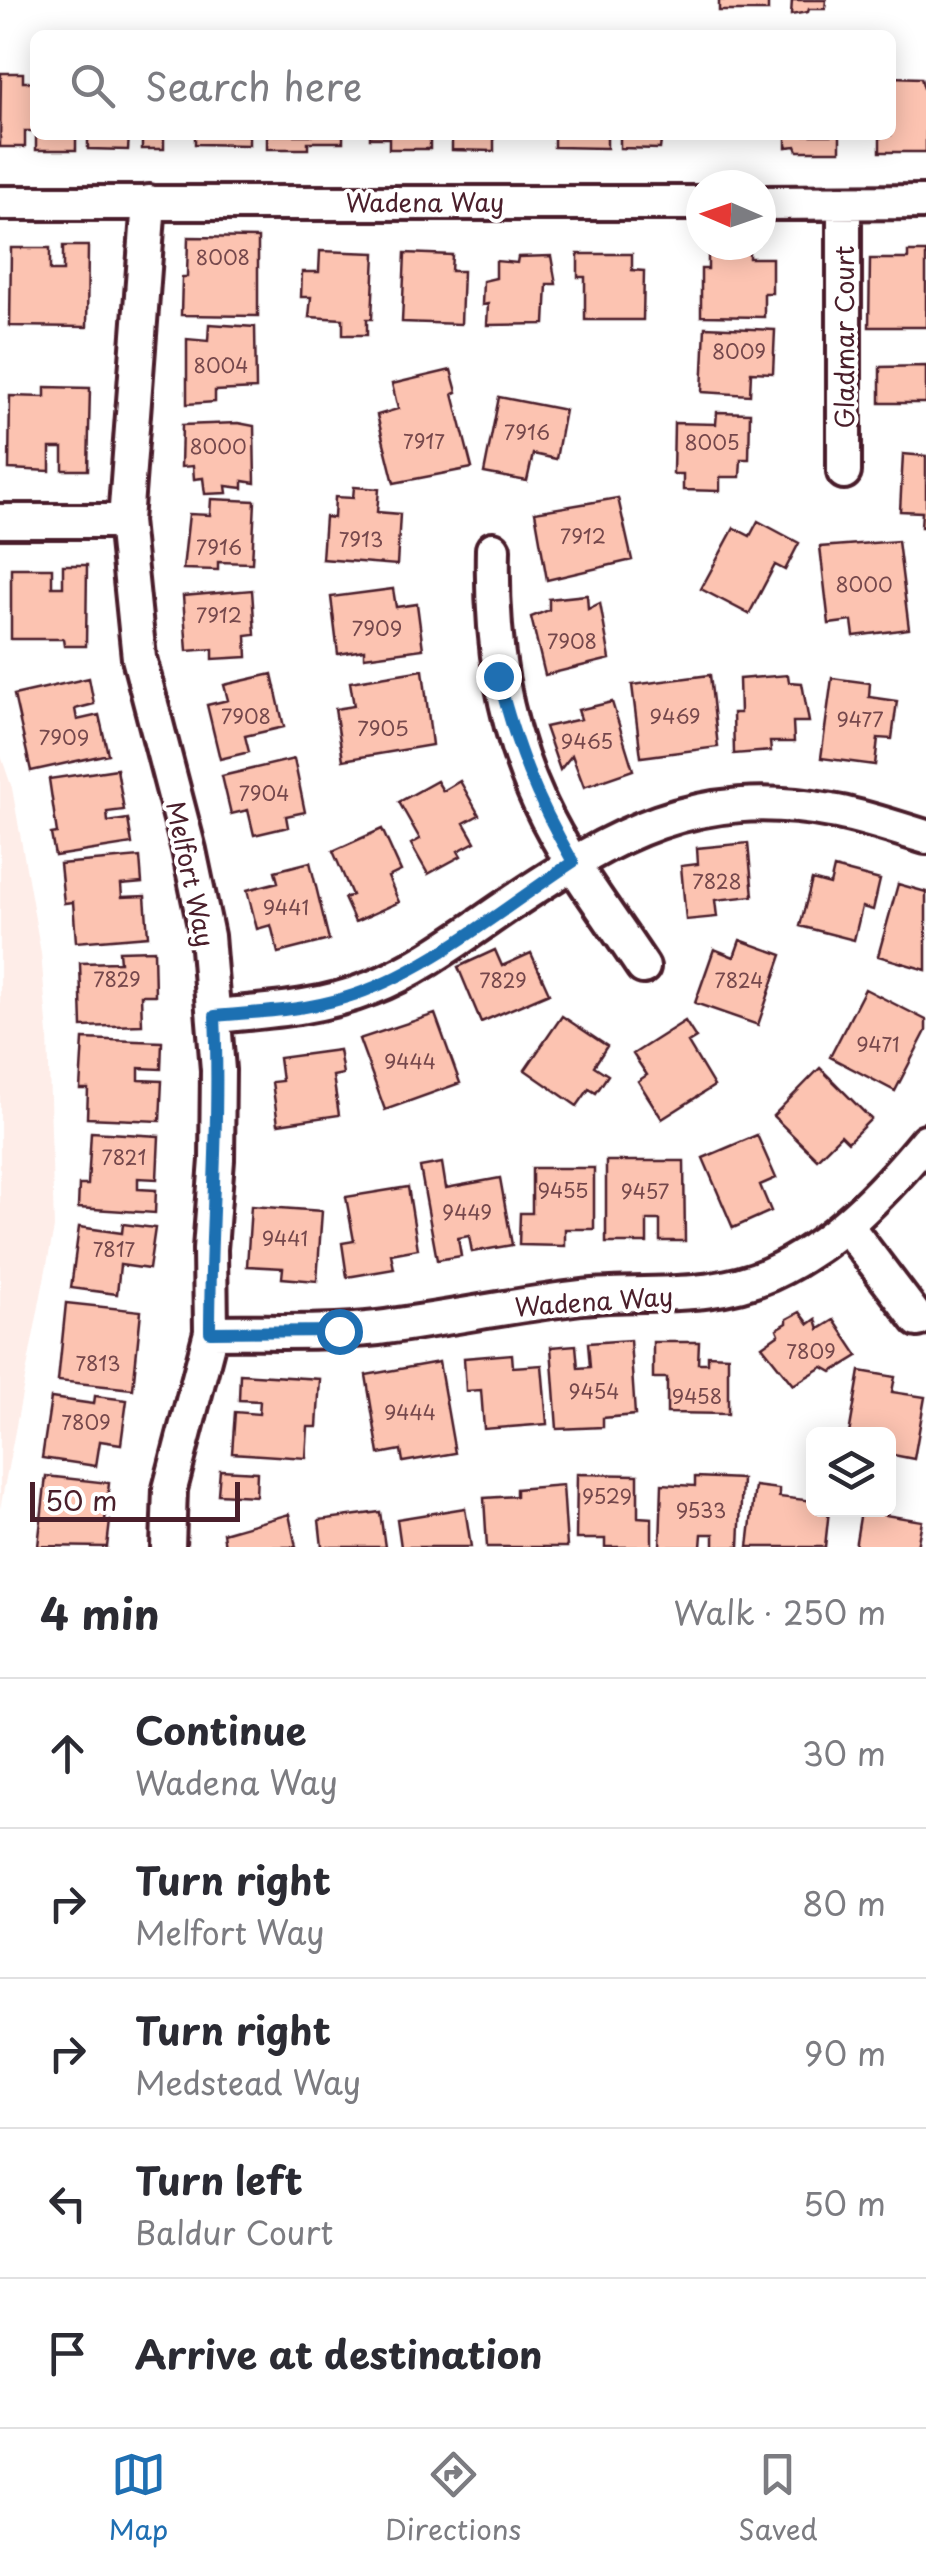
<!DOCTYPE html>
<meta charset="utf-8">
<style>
body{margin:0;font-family:"Playpen Sans",sans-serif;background:#f2f2f3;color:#2b2b33}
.controls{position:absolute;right:30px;bottom:30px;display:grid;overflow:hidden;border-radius:15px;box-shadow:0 5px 25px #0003}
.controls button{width:90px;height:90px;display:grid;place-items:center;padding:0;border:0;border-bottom:2px solid #e1e1e2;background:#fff;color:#2b2b33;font:50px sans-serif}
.compass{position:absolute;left:686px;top:170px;width:90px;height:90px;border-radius:50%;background:#fff;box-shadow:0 5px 25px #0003;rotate:272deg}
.scale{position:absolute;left:30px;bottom:25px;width:210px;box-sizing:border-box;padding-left:10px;border:5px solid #4a1f2b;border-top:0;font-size:28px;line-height:35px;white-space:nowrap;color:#4a1f2b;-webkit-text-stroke:8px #fff;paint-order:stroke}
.stop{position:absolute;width:30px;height:30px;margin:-22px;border:8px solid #1f6fb2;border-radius:50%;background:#fff}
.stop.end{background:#1f6fb2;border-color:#fff;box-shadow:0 2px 10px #0008}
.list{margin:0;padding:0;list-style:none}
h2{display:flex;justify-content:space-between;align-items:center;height:130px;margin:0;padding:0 40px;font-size:42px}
h2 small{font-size:32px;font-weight:400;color:#7c7c81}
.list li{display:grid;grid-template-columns:65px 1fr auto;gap:30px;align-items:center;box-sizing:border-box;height:150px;padding:0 40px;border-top:2px solid #e1e1e2}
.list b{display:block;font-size:38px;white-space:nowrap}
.list p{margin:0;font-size:32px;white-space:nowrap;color:#7c7c81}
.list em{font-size:32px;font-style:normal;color:#7c7c81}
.icon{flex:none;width:55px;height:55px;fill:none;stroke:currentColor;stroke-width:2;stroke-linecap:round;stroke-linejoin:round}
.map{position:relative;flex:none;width:926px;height:1547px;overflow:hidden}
.search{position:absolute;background:#fff;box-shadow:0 5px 25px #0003;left:30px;right:30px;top:30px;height:110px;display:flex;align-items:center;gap:25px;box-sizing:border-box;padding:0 35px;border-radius:15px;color:#7c7c81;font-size:38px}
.sheet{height:880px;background:#fff}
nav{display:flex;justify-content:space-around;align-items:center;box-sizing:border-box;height:140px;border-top:2px solid #e1e1e2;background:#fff;font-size:28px;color:#7c7c81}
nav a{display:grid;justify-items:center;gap:5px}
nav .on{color:#1f6fb2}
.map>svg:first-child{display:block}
.built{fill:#feede8}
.building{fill:#fcc3b1;stroke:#4a1f2b;stroke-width:2.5}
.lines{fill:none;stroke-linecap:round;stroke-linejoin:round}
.minor-casing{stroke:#4a1f2b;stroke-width:40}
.minor{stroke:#fff;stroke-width:32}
.route{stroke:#1f6fb2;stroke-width:12}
.labels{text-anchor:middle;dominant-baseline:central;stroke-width:8;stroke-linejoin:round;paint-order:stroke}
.number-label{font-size:20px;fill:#76484c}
.street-label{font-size:25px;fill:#4a1f2b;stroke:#fff}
</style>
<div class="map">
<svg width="926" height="1547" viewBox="0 0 926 1547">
<rect width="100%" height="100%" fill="#fff"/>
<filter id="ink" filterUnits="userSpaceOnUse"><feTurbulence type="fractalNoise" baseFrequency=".01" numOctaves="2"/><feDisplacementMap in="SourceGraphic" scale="20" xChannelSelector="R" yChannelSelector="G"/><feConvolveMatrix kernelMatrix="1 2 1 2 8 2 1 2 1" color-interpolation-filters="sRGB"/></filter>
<g filter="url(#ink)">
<!-- built -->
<path class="built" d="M0,753L12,788L41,953L48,1035L54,1228L0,1509Z"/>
<!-- building -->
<path class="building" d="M719,0H768V11H719Z
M792,0H826L825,9H809L808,12L791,15Z
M1,73H23V82H35V131H25V147H0Z
M891,77L921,78L926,96V152H880V135H891Z
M36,135H76V150H36Z
M88,135H129L128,150L88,149Z
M142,135H164V149H142Z
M195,135H249V145L195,144Z
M267,135H343V142H308V149H267Z
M370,135H430V149H389V138H370Z
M452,135H494V151L452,150Z
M554,135H607V148L554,147Z
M620,135H699V141H661L660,149L620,148Z
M786,135H840V151H798L796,146L786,147Z
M188,237L258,238V316L181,315L182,277H187Z
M725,245H749V258H772V293H764V317L701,316V269H708V248H725Z
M63,246H88L87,327L10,326L11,248H50V271H63Z
M320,251L375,253L372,319H367V335H343V319L309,317L311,297H301L302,272H319Z
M908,252H926V327H869L870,259H908Z
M405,253L452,255L451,271H463L461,324L402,322Z
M578,254H632V270L644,271L643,320H585V277H578Z
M551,256L556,284H547L545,324L487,325L488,304L482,305L483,281L496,278V261L517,263L518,257Z
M209,324L255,327L256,389L215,391V402L187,404V339L208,341Z
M705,327L775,330L773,373L751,372L750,395L702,392Z
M926,366V403H880V367Z
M451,370L457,392L453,394L472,468L394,483L377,415L398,409L392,384Z
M45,387L90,388L88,470H63V448H50V471L9,469L10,396L45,397Z
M499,397L565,410L556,459L533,454L527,481L484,473Z
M717,412L750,413L749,459H741L740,477H720V491L683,490V474H673L674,423L716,424Z
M238,423L254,426L255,483L243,481V488L226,486L227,493L205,494L203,478L194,479L193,466L181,467L182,425Z
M903,454L926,456V527H921L922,512L900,511Z
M354,487L379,489L377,512L400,514L397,565L322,559L325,517L334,518L335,497L353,498Z
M618,498L632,560L547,580L535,512Z
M211,499L255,501L252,563L218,562V570L183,569L189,514L210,515Z
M758,521L799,543L785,570L775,565L749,614L701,589L734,528L750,536Z
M898,541L909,629L854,636L852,621L829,624L820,547Z
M63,565H87L86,646H64L63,639H11V568H52V587H63Z
M393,589L396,607L417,604L423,649L364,657V650L338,654L331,597Z
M252,590L255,635L246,636L247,657L213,659V649L187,651L183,596Z
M587,595L588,609L600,603L610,659L545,675L531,617L549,610V599Z
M423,670L432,745L343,760L335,709L354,706L350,682Z
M272,674L284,727L245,736L249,752L220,759L207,705L228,700L224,685Z
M710,675L718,747L641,757L632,685Z
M788,675L789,682L802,683L809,722H793L794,742H770L771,751L734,754L733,713H740L739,679Z
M89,678L94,704L75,709L77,720L99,715L108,754L31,771L14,695Z
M832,678L870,683L869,697L897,701L892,739L878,738L875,765L821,758Z
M612,702L633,770L584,787L572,755L560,770L545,727L581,719L578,710Z
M294,759L305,812L286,816L288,827L254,835L248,810L231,814L222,776Z
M117,769L124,810L107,812L108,822L128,819L132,844L55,856L51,834L57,833L49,779Z
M437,781L443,791L460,781L479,815L464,823L475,842L458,851L461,856L428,874L411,844L420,839L399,802Z
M382,829L401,871L388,877L399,902L355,922L344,898L352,895L333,851Z
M748,843L753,896L715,900L717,917L686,920L681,866L698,864L697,848Z
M140,857L142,883L121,885L122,897L145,896L148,936L76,942L73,902L64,903L60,864Z
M310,862L329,940L278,953L271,925L257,929L247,890L278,882L275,871Z
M834,868L880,880L873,910L862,907L854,940L800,926L812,880L830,885Z
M898,884L926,892V970L878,956Z
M740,940L782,955L758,1025L695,1003L714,949L734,957Z
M154,950L155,995H141L142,1025L82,1027L80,963L120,962L119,951Z
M495,950L502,966L531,953L549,993L481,1022L458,967Z
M865,989L926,1020V1031L895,1091L830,1057Z
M435,1014L460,1083L385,1110L359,1039Z
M562,1016L607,1046L594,1066L608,1075L596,1093L589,1089L577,1106L525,1070Z
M685,1021L696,1038L688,1043L714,1086L662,1119L638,1081L647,1075L633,1054Z
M83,1039L162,1042L161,1069L139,1068V1080L162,1081L160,1121L87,1118L88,1089H80Z
M339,1050L343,1074L333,1076L339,1115L278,1124L272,1082L282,1081L279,1058Z
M820,1068L871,1119L848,1142L841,1135L817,1159L773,1116Z
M91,1132L159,1136L157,1179L138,1178V1189L156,1190L155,1213L78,1208L79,1185H88Z
M757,1135L776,1178L760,1185L771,1211L733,1228L703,1158Z
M606,1161H684L685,1241H660V1220H647V1243H606Z
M442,1163L446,1188L500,1178L512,1245L472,1252L469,1236L458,1238L461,1256L437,1260L420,1167Z
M532,1168H594V1229H565V1246L519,1245L520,1213H532Z
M408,1187L418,1249L391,1254L394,1269L347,1277L342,1243L354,1241L346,1197Z
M251,1206L322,1211L317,1281L282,1278L283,1268L247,1266Z
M123,1224L155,1228L149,1269L120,1265L117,1294L71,1288L79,1227L122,1233Z
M66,1303L141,1311L133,1389L58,1381Z
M800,1312L809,1324L816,1319L819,1329L834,1320L858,1356L832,1372L823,1367L793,1385L762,1346L779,1334L777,1329L787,1323V1319Z
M630,1340L635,1415L603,1418V1427L557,1429L551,1347L576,1345L578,1368L590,1367L588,1343Z
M653,1342H699L698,1363H708V1355L728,1356V1414L667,1413V1378H653Z
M512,1354L513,1367L542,1365L547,1424L484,1429L481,1390L466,1391L464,1358Z
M439,1362L455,1453L403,1462L401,1450L379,1454L366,1375Z
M860,1371L895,1377L892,1392L925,1397L914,1459L888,1454V1434H849Z
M240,1374L320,1379L317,1427H308L306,1458L232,1453L235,1412L259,1414L260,1401L239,1400Z
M95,1396L127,1400L121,1444L100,1441L96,1466L42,1458L51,1398L94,1404Z
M220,1470L257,1472L256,1496L218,1494Z
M577,1474L638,1475V1517L652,1518V1547H605V1539H576Z
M46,1476L109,1483L105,1521H110L107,1547L38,1546Z
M695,1477L742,1479L739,1547H714V1534H702L701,1547H660L662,1484L695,1486Z
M563,1485L567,1547H487L484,1498L516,1496V1489Z
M755,1486L779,1489V1497L814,1501V1510H829L825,1547H748Z
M465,1508L471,1547H401L397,1519Z
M861,1511L922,1521L917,1547H855Z
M380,1512L385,1547H322L319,1520Z
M289,1514L296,1547H225L223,1533Z"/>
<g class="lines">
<!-- minor casing -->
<g class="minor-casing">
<path id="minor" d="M149,202L125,521L139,658L189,850L207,936L218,1070L217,1160L210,1249L211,1332L170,1489L168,1547
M0,203H701
M761,203L926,202
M844,472V203
M0,521H125
M493,549C491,638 502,722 540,804C567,862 608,914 643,967
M215,1016C268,1011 321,1008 371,988C420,969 464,935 507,906C614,834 697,786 831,811C863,816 895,828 926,837
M846,1225L918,1320
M211,1332C266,1331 323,1334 378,1328C447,1319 514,1305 582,1297C647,1290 709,1301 770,1274C832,1246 883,1193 926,1141"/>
</g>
<!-- minor -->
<use href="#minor" class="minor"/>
</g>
</g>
<g class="lines" filter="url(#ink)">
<!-- route -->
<path class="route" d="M339,1331L210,1332C210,1226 220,1121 215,1016C258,1012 302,1011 344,998C425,974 502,909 573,862C535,796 517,750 498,676"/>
</g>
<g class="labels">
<!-- number labels -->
<g class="number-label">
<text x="223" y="257">8008</text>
<text x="739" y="351">8009</text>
<text x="221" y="365">8004</text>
<text x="527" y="432">7916</text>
<text x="424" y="441">7917</text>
<text x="712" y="442">8005</text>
<text x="218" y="446">8000</text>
<text x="583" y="536">7912</text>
<text x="361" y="539">7913</text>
<text x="219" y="547">7916</text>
<text x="864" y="584">8000</text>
<text x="219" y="615">7912</text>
<text x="377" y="628">7909</text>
<text x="572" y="641">7908</text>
<text x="246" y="716">7908</text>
<text x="675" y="716">9469</text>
<text x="860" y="719">9477</text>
<text x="383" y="728">7905</text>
<text x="64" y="737">7909</text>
<text x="587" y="741">9465</text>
<text x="264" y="793">7904</text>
<text x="717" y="881">7828</text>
<text x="286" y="907">9441</text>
<text x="117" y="979">7829</text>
<text x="503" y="980">7829</text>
<text x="739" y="980">7824</text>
<text x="878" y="1044">9471</text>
<text x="410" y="1061">9444</text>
<text x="124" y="1157">7821</text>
<text x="563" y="1190">9455</text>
<text x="645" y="1191">9457</text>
<text x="467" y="1212">9449</text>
<text x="285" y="1238">9441</text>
<text x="114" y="1249">7817</text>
<text x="811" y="1351">7809</text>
<text x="98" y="1363">7813</text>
<text x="594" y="1391">9454</text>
<text x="697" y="1396">9458</text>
<text x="410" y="1412">9444</text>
<text x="86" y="1422">7809</text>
<text x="607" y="1496">9529</text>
<text x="701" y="1510">9533</text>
</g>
<!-- street labels -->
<g class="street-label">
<text x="425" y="202">Wadena Way</text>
<text transform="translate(844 337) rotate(-90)">Gladmar Court</text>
<text transform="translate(191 874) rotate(78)">Melfort Way</text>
<text transform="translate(594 1301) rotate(-4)">Wadena Way</text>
</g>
</g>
</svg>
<div class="controls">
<button><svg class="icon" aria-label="layers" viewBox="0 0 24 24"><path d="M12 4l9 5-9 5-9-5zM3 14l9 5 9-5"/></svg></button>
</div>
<svg class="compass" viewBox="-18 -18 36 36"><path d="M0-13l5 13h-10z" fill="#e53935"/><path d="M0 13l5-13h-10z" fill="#7c7c81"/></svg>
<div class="scale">50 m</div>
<div class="stop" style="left:339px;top:1331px"></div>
<div class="stop end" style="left:498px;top:676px"></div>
<div class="search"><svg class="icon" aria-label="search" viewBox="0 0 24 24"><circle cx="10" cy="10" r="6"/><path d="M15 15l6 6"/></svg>Search here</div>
</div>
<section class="sheet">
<h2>4 min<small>Walk · 250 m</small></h2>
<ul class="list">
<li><svg class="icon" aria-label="ahead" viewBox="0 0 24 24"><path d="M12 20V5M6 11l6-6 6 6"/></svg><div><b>Continue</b><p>Wadena Way</p></div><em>30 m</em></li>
<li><svg class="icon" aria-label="right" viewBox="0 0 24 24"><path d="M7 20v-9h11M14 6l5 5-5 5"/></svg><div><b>Turn right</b><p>Melfort Way</p></div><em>80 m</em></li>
<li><svg class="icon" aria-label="right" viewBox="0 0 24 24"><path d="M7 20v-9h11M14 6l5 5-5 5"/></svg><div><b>Turn right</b><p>Medstead Way</p></div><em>90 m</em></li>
<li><svg class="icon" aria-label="left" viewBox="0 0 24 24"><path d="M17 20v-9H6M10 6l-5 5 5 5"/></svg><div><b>Turn left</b><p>Baldur Court</p></div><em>50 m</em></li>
<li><svg class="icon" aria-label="arrive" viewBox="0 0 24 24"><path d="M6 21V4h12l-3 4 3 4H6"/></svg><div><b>Arrive at destination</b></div></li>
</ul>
</section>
<nav>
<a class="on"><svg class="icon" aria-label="map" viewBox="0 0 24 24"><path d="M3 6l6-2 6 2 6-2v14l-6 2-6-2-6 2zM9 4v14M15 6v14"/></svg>Map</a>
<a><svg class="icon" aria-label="directions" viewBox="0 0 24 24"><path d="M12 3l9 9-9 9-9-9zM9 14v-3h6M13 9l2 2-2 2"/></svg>Directions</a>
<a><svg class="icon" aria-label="saved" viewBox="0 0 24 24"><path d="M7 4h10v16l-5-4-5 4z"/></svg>Saved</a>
</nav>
